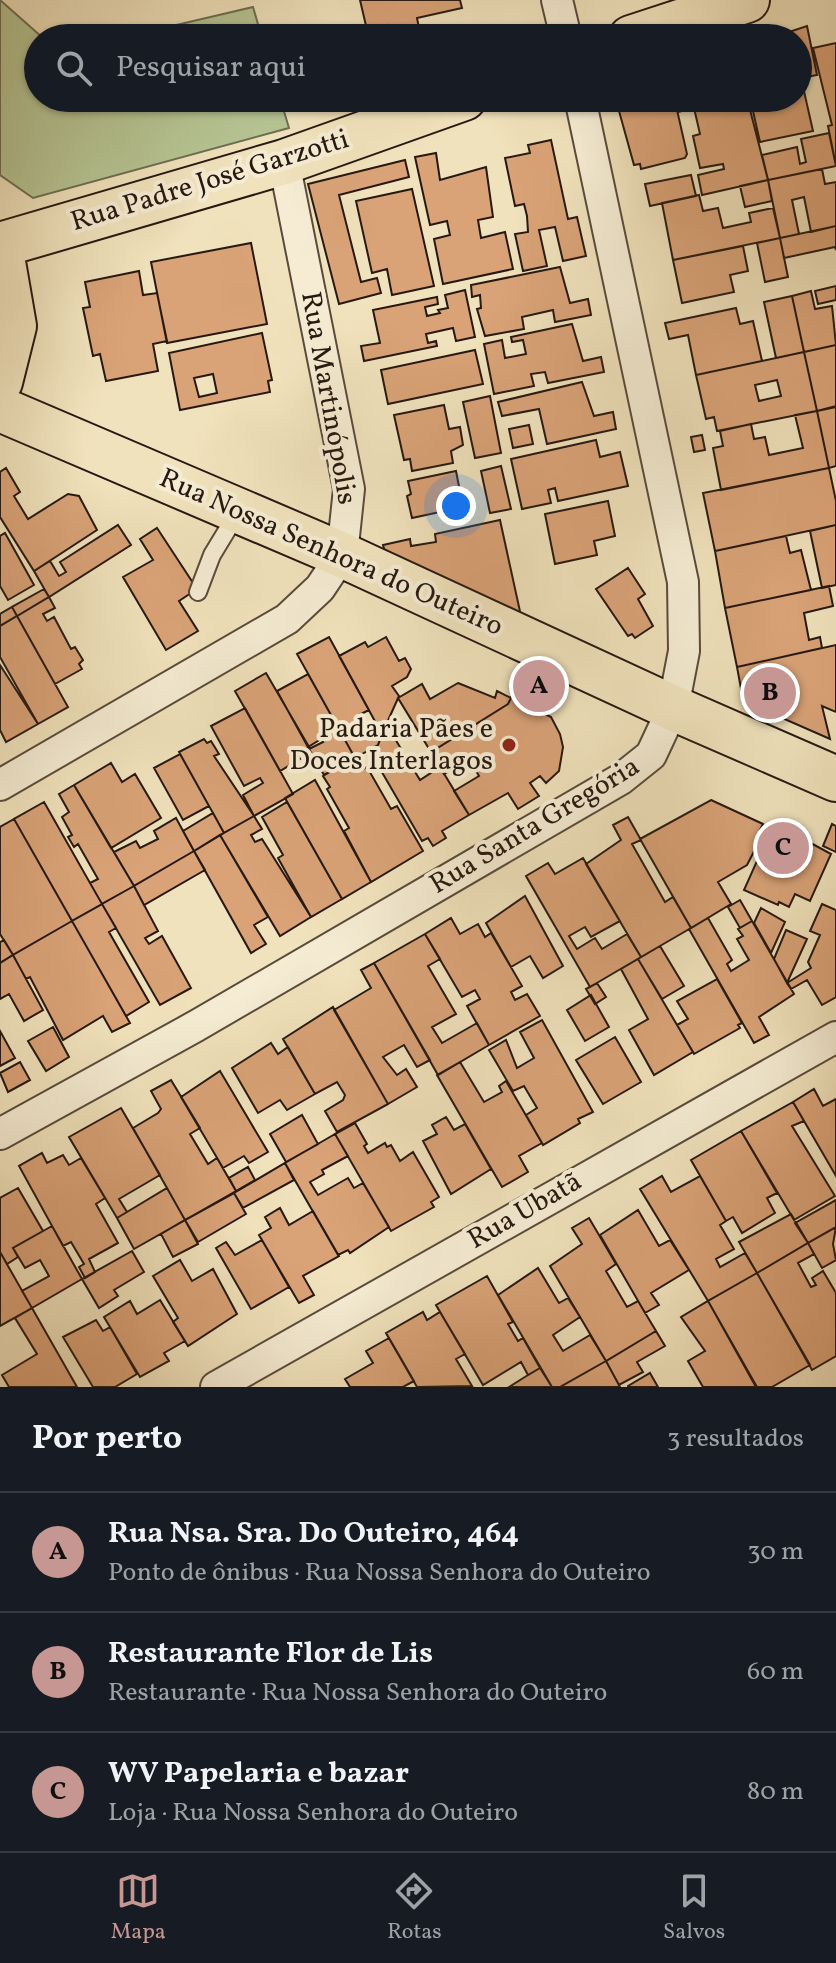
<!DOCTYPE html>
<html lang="pt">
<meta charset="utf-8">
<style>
body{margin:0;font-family:Vollkorn,serif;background:#242831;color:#f1f3f6}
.you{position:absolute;left:456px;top:506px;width:28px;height:28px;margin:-20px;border:6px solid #fff;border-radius:50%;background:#1a73e8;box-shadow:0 0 0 12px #1a73e833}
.badge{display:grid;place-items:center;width:52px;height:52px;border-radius:50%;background:#c59692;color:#111;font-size:26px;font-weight:700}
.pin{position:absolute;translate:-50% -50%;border:4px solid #fff;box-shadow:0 2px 8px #0006}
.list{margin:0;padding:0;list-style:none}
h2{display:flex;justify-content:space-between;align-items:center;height:104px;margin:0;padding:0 32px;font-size:34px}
h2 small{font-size:26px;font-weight:400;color:#9ea1a6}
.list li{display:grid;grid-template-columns:52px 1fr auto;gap:24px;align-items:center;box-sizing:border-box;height:120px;padding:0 32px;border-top:2px solid #363941}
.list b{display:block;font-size:30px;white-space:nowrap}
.list p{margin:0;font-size:26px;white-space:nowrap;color:#9ea1a6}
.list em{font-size:26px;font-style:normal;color:#9ea1a6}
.icon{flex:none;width:44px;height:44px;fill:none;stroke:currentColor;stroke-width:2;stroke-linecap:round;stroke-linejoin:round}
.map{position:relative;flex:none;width:836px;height:1387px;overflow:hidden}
.search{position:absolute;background:#171b24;box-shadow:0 2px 6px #0004;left:24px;right:24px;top:24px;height:88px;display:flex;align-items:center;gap:20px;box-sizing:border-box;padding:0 28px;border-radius:44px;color:#9ea1a6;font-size:30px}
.sheet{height:464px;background:#171b24}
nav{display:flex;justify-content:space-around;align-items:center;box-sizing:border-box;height:112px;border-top:2px solid #363941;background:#171b24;font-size:22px;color:#9ea1a6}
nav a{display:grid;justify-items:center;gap:4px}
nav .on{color:#c59692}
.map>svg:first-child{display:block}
.green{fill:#b6c493;stroke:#6e6e52;stroke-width:2}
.building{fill:#d9a277;stroke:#271910;stroke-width:2;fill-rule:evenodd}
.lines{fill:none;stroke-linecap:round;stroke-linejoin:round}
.service-casing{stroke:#594b3b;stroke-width:20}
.minor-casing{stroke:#594b3b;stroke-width:34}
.primary-casing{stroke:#271910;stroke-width:48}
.service{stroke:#f5ecd3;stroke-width:16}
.minor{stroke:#f5ecd3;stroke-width:30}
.primary{stroke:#f0e2bc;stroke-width:44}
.poi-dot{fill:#8f2418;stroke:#f5ecd3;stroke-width:3}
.labels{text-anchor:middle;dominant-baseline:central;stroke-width:8;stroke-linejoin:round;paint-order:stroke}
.street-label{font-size:28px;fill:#271910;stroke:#f5ecd3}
.poi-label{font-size:28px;fill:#271910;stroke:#f5ecd3;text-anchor:end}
</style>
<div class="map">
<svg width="836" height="1387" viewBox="0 0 836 1387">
<rect width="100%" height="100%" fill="#f0e2bc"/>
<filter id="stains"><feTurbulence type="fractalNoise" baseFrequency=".0025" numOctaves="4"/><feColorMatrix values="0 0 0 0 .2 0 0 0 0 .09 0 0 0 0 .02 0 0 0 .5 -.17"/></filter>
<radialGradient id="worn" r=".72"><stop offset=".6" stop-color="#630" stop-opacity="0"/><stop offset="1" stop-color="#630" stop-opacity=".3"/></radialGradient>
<!-- green -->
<path class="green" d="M0,0L43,38H38V98H280L289,128L33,198L0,175Z
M253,7L262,38H121Z"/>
<!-- building -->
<path class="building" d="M360,0H460L462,8L417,18L421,38H391L388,25L367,30Z
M807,26L817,75L801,78L813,131L760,142L750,98H798V38H787L786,33Z
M836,43V166L828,126L832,125L813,48Z
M620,98H631L633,110L675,101L687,154L685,158L641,169L640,164L634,165L619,111Z
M675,98H747L768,180L702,195L698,175L724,169L723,164L700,168L693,136L700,134L694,108L678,112Z
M829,133L836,166L768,180L762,155L797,147L800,164L806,162L801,139Z
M551,140L568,219L577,217L586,256L563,261L555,227L539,230L547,266L523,271L515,234L528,232L527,216L524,204L515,206L505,158L530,153L528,145Z
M436,153L440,180L486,167L493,217L478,220L481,238L505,232L513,269L443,284L434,239L450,235L447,221L430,225L415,157Z
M405,160L409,177L339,195L361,282L377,278L381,293L339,304L308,184Z
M822,169L825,184L836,182V226L811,232L804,197L792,200L799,234L780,238L768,180Z
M691,175L696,196L650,206L645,184Z
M768,180L772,201L745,207L740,186Z
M412,189L434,286L392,295L387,269L372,273L356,201Z
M699,195L703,211L718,208L723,228L751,222L749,213L773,208L780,238L673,260L662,203Z
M836,226V250L835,247L784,258L780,238Z
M780,238L788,277L765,282L757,243Z
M251,243L267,324L167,343L151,262Z
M743,246L748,271L730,275L734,292L682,303L673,260Z
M560,267L570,303L588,299L591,315L555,322L553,310L522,317L524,329L485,336L477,309L481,308L480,295L472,297L471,285Z
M139,271L143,295L157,293L167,341L153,344L158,371L106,381L100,354L93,356L83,308L90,307L85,282Z
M836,286V300L818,304L815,291Z
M465,290L475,337L456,341L453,328L426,334L428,343L436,341L437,346L364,361L361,346L380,343L373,310L437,297L438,304L425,307L427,316L440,313L438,310L448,308L445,295Z
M811,291L815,309L832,306L836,345L804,352L792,296Z
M792,296L804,352L776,358L764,302Z
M736,308L740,324L753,321L762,361L696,375L688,335L669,339L665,323Z
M572,324L583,361L601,357L604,372L548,383L545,372L531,374L534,386L494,394L484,344L502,340L505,358L526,354L523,340L512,342L511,337Z
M262,333L272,380L268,381L270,392L180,410L169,353ZM213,374L217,393L199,397L194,378Z
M836,345V407L817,411L804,352Z
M475,350L483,384L388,404L381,370Z
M804,352L817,411L717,431L714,417L706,419L696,375ZM777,380L781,396L759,401L755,385Z
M582,382L594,416L613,412L616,429L547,444L539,409L502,416L498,402Z
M490,396L501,453L475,458L463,402Z
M444,405L449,429L460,427L463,445L451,451L453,463L412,471L410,459L404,460L394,415Z
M836,406V466L829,468L817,411Z
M817,411L829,468L721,490L713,448L723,446L720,431L751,424L754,439L765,437L769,455L803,448L795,415Z
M529,425L533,444L513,448L509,429Z
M702,435L705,450L694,452L691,437Z
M596,440L600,457L620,452L628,486L558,501L555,488L548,490L551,503L522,509L511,459Z
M501,466L511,509L490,513L481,471Z
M6,468L20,492L14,496L28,519L68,494L79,496L97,530L34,571L0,517V472Z
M829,468L836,501V525L715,551L703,493Z
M456,471L463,507L412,518L407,496L411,494L408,481Z
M608,501L615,536L594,541L597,555L555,564L545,514Z
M500,520L521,616L385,552L383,545L410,539L411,546L436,542L435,534Z
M118,525L131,545L49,597L34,571L50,561L59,576L66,572L60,562Z
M836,525V585L822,588L810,531Z
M157,528L197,589L179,601L198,631L166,650L123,577L153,560L140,539Z
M5,533L34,585L8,600L0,586V536Z
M786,536L790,553L801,550L811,590L725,608L715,551Z
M628,568L645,594L638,599L653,626L635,638L632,634L628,636L596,589Z
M829,586L833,606L804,613L809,640L820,637L822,648L737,667L725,608Z
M44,589L49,597L17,616L12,607Z
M49,597L55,608L43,614L47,621L54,617L71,649L75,647L83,660L79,664L82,669L55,684L17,616Z
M12,607L17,616L0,626V614Z
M17,616L68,707L38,724L0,657V626Z
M329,637L369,710L357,716L364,730L373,725L380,739L378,745L355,758L297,654Z
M386,637L399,661L405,658L411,669L407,677L392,686L399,696L382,734L339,656L365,642L368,647Z
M836,645V712L822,706L830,739L755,706L742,694L737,667Z
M0,665L38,724L6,742L0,730Z
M266,673L309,747L297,754L300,759L280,771L235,691Z
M308,674L355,758L324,775L309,749L323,742L321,739L308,747L277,691Z
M458,683L495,698L497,691L511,698L508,704L431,752L398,698L422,684L430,699Z
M518,684L545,695L539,711L551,717L560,734L563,747L559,771L546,783L540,776L530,783L539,796L518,809L508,793L469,815L454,791L479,776L469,759L444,774L431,752L508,704Z
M245,708L293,794L254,816L243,795L263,783L260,778L244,786L211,726Z
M386,724L420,780L440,767L469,815L442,831L446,838L433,846L428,838L422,841L369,750L378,745Z
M204,739L207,743L211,741L219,754L214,756L254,816L224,833L179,752Z
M180,754L209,806L183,820L154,768Z
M352,759L359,771L367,767L391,809L397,806L423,851L371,882L344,831L349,828L327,789L330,787L323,776Z
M111,763L122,782L135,774L161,818L111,848L74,785Z
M315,780L371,882L342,899L285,798Z
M74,785L134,886L102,904L90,883L98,879L78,844L74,847L68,837L72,835L62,817L69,812L59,794Z
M711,800L763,824L759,832L763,834L747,865L718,882L731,904L691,928L640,839Z
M44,802L102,904L72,921L14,819Z
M287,802L342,899L311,917L278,858L283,855L262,817Z
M213,813L224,833L194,851L183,831Z
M254,816L262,829L251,835L255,842L262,839L311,917L280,936L220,835Z
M628,817L641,840L632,844L665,902L673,897L691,928L641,957L586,864L621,840L613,825Z
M176,818L194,851L134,886L114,852L136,841L140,848L158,839L154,831Z
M14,819L72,921L13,955L0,934V827Z
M774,823L831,854L810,901L795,894L789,907L779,902L778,905L744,890Z
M832,824L836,826V852L823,846Z
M220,835L268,917L254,925L266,944L251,953L194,851Z
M194,851L205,870L144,905L134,886Z
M583,858L620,921L591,937L585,927L569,936L577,949L595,938L602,949L627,934L641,957L590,987L526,876L548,863L555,874Z
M134,886L158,931L145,938L149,944L162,936L191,988L160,1005L102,904Z
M525,896L563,966L543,978L530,956L511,967L486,923Z
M740,900L752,921L740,928L728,907Z
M102,904L116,928L109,932L149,1002L126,1016L72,921Z
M822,904L836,910V997L822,1005L807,980L791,989L787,983L811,968L808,962L820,935L810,931Z
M761,908L785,922L771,953L754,923Z
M451,918L460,934L478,924L485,937L491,933L522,986L511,992L515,1000L527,994L540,1016L489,1045L467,1006L480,999L475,990L462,997L425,934Z
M708,918L732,960L727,964L731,971L749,960L737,939L743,936L738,929L752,921L794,994L759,1017L769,1035L754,1043L689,929Z
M72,921L130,1023L112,1032L103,1016L63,1040L30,977L26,979L13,955Z
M786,930L807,939L787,983L774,959Z
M425,934L440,959L428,966L456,1014L432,1027L442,1043L477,1023L489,1045L438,1075L374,963Z
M4,940L13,955L0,963V942Z
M660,946L684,986L662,999L638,959Z
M13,955L43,1010L24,1021L9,994L0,999V963Z
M638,959L693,1052L654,1075L629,1030L648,1019L621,969Z
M374,963L430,1060L417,1067L404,1045L383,1057L397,1075L406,1069L417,1087L388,1104L334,1010L371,988L361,970Z
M717,979L742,1023L738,1025L740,1028L694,1054L677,1025L688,1019L677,1001Z
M597,983L606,997L595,1004L586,989Z
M591,995L609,1027L585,1041L567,1010Z
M333,1007L388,1104L337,1132L325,1111L343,1100L345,1095L337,1082L315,1094L283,1039Z
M542,1020L593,1112L578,1119L580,1123L543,1145L526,1115L537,1108L524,1086L513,1091L489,1050L506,1040L517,1068L534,1058L520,1032Z
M53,1027L69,1057L46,1071L28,1041Z
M0,1031L15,1058L0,1066Z
M615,1037L641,1082L603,1104L576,1060Z
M271,1043L278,1054L288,1047L315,1094L287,1110L280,1100L258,1113L232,1068Z
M20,1062L30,1080L8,1092L0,1073Z
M460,1062L484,1102L502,1092L499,1086L506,1081L542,1143L519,1156L528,1172L502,1187L437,1075Z
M220,1071L268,1152L249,1163L244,1156L223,1168L181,1097Z
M171,1080L200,1128L190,1134L208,1164L217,1158L236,1191L185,1220L133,1128L158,1113L161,1109L151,1091Z
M814,1089L823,1106L836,1099V1176L793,1102Z
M793,1102L804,1121L792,1126L835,1196L794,1220L741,1131Z
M121,1108L160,1175L119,1199L127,1212L117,1218L69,1137Z
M302,1115L318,1144L286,1162L270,1134Z
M446,1117L454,1130L465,1124L491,1169L451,1194L423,1141L437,1134L432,1125Z
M355,1123L367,1144L364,1146L368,1153L385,1143L387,1147L391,1145L400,1161L413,1152L439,1197L431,1202L434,1207L391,1231L335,1134Z
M741,1131L777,1193L767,1198L775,1213L742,1233L733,1217L726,1221L691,1160Z
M335,1134L348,1156L322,1170L324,1174L310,1182L318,1195L348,1178L354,1188L363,1183L389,1227L350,1253L348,1250L338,1255L285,1163Z
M42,1153L47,1163L63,1155L69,1165L81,1158L105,1198L96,1204L118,1243L89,1259L95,1272L85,1278L79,1267L84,1264L71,1242L63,1246L19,1166Z
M285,1163L294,1180L243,1208L234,1193Z
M248,1167L255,1180L236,1191L229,1178Z
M662,1176L671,1192L700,1176L726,1221L720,1225L734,1249L716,1259L720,1267L745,1253L757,1273L708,1301L640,1189Z
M18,1188L43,1231L13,1248L18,1257L7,1264L0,1252V1198Z
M167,1188L185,1220L134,1249L117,1218Z
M234,1193L246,1214L198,1242L185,1220Z
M836,1200V1227L808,1243L795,1223Z
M280,1208L289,1225L313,1211L339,1256L303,1276L314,1295L299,1303L259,1235L271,1228L265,1217Z
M638,1210L659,1246L670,1240L689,1270L651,1293L659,1305L645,1313L600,1235Z
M791,1214L808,1243L757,1273L739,1242Z
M589,1218L616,1264L606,1271L627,1307L638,1301L656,1331L606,1361L550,1266L582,1244L572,1228Z
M185,1220L198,1244L173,1257L161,1234Z
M52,1226L82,1279L32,1308L22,1291L49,1276L40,1260L25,1268L13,1248Z
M836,1227L833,1244L836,1260L822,1268L808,1243Z
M262,1240L289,1287L251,1309L216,1248L226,1242L235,1255Z
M808,1243L814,1254L798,1263L811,1287L816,1285L812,1278L823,1271L836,1293V1356L812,1370L757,1273Z
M132,1251L144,1272L114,1290L118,1296L99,1308L82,1279Z
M0,1252L32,1308L0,1326Z
M180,1260L192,1281L213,1269L237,1314L188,1346L173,1322L178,1318L153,1276Z
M538,1268L559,1303L568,1298L580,1317L553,1335L563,1351L590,1335L606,1361L560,1387H552L498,1295Z
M757,1273L810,1365L772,1387H756L708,1301Z
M487,1276L513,1322L508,1324L518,1341L523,1338L540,1368L528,1375L521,1362L483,1385L436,1305Z
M160,1300L185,1341L164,1353L169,1361L140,1377L104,1317L130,1301L137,1314Z
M708,1301L757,1387H703L688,1361L705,1351L681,1317Z
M32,1308L77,1387H9L2,1375L37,1354L15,1318Z
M423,1312L427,1320L440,1312L465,1354L456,1359L472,1386L417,1387L386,1333Z
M96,1320L103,1331L110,1327L137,1374L115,1387H93L63,1337Z
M656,1331L665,1346L637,1362L643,1372L619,1385L606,1361Z
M389,1338L414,1381L403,1387H350L345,1379L373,1363L366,1351Z
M606,1361L620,1387H560Z
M540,1368L552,1387H509L528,1375Z
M650,1373L658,1387H628V1386Z"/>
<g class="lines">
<!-- service casing -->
<g class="service-casing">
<path id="service" d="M198,592L212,555L238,512"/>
</g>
<!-- minor casing -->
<g class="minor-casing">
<path id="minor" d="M557,0L566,38
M0,785L287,619L320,588L342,555L349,489L284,162
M0,1134L196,1026L621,779L651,755L673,708L684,651L683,582L580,98
M216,1387L836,1037"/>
</g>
<!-- primary casing -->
<g class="primary-casing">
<path id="primary" d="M631,38L747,0
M0,245L284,162L464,98
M0,245L14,326L0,382
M0,409L342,555L673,708L836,779"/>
</g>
<!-- service -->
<use href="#service" class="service"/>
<!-- minor -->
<use href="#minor" class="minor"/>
<!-- primary -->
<use href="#primary" class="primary"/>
</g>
<!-- markers -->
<circle class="poi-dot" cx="509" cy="745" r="8"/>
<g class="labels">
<!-- street labels -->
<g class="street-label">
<text transform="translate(210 181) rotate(-17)">Rua Padre José Garzotti</text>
<text transform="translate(328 398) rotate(80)">Rua Martinópolis</text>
<text transform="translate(331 553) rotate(24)">Rua Nossa Senhora do Outeiro</text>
<text transform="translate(535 826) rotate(-31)">Rua Santa Gregória</text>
<text transform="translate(525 1211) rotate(-30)">Rua Ubatã</text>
</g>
<!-- poi labels -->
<g class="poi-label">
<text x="493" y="729">Padaria Pães e<tspan x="493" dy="32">Doces Interlagos</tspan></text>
</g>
</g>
<rect width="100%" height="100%" filter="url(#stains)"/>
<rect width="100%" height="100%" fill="url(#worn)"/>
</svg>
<div class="you"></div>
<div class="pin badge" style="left:539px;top:686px">A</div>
<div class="pin badge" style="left:770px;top:693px">B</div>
<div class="pin badge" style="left:783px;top:848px">C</div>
<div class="search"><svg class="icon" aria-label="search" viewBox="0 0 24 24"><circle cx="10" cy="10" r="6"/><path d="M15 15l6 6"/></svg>Pesquisar aqui</div>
</div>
<section class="sheet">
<h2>Por perto<small>3 resultados</small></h2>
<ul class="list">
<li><span class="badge">A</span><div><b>Rua Nsa. Sra. Do Outeiro, 464</b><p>Ponto de ônibus · Rua Nossa Senhora do Outeiro</p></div><em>30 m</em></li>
<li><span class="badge">B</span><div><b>Restaurante Flor de Lis</b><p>Restaurante · Rua Nossa Senhora do Outeiro</p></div><em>60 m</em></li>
<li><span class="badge">C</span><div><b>WV Papelaria e bazar</b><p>Loja · Rua Nossa Senhora do Outeiro</p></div><em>80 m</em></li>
</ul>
</section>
<nav>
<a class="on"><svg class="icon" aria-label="map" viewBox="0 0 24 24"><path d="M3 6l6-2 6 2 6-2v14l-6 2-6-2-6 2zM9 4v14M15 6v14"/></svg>Mapa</a>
<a><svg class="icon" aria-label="directions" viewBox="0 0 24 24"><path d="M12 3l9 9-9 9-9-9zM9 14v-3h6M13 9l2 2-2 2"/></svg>Rotas</a>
<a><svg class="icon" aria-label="saved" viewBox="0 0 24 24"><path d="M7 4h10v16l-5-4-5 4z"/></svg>Salvos</a>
</nav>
